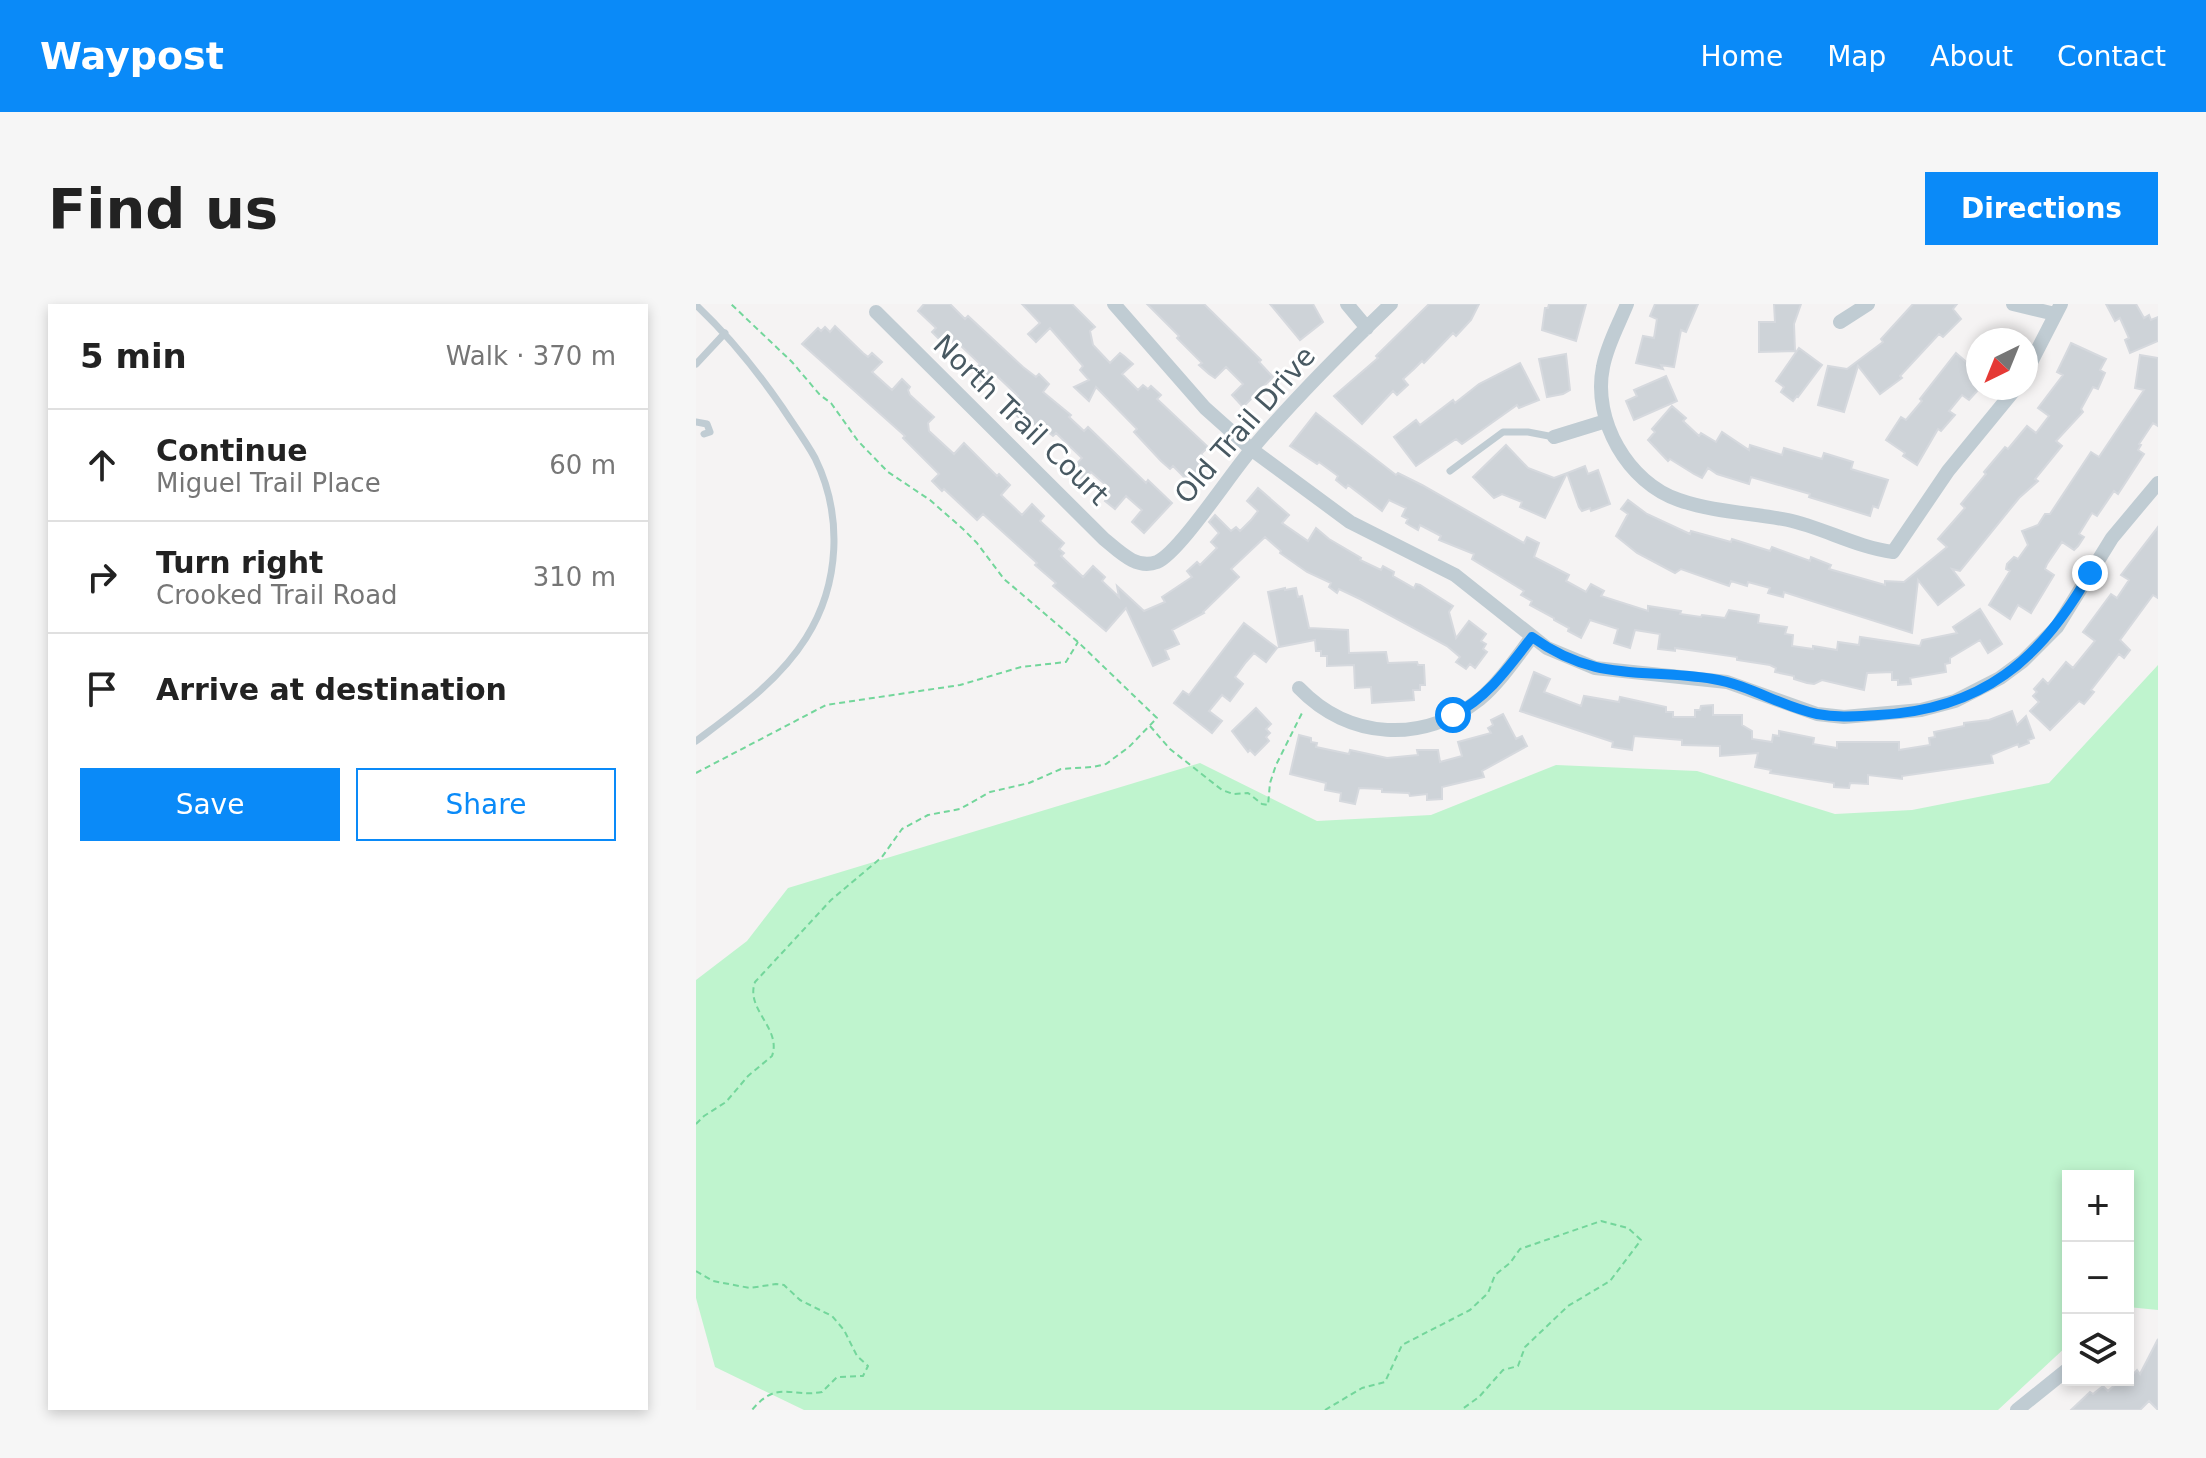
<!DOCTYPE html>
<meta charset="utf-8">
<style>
body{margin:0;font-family:"DejaVu Sans",sans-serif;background:#f6f6f6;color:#222}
.controls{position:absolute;right:24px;bottom:24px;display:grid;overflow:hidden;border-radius:0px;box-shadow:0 4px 12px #0003}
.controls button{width:72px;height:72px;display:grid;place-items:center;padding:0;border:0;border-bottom:2px solid #e0e0e0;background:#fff;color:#222;font:40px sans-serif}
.compass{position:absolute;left:1270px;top:24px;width:72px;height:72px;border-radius:50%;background:#fff;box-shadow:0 4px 12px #0003;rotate:223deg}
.stop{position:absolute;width:24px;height:24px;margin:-18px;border:6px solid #0a8af8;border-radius:50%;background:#fff}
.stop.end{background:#0a8af8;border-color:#fff;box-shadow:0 2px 8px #0008}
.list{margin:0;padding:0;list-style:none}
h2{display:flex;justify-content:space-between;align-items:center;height:104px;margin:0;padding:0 32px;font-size:34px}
h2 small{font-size:26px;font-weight:400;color:#767676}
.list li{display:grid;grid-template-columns:52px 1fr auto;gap:24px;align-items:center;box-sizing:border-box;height:112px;padding:0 32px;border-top:2px solid #e0e0e0}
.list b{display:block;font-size:30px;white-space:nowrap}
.list p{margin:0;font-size:26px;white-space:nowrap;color:#767676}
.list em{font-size:26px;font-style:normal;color:#767676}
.actions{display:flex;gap:16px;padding:24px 32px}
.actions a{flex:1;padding:18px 0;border:2px solid #0a8af8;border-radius:0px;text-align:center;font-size:28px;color:#0a8af8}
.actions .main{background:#0a8af8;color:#fff}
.icon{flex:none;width:44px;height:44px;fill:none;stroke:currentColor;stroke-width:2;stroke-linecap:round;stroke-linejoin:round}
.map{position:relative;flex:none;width:1462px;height:1106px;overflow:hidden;border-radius:0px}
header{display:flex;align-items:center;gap:48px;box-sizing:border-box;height:112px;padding:0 40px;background:#0a8af8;color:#fff}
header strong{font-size:38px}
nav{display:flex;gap:44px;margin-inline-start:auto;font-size:28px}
.intro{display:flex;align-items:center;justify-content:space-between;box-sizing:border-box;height:192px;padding:0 48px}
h1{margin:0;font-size:56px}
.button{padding:20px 36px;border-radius:0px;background:#0a8af8;color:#fff;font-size:28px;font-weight:700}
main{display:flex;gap:48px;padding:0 48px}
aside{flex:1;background:#fff;border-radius:0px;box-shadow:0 4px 12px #0003}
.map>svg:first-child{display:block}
.green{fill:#bff4ce}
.building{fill:#ced3d8;stroke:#d6d9de;stroke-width:2}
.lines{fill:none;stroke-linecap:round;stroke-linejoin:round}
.path{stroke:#73d69b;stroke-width:2;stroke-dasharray:6 4;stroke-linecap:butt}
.lane{stroke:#c0ccd3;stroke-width:7}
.street{stroke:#c0ccd3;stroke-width:14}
.route{stroke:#0a8af8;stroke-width:10}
.labels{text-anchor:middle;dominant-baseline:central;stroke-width:6;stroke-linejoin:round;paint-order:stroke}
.street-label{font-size:28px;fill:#485962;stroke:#fff}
</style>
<header>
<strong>Waypost</strong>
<nav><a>Home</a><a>Map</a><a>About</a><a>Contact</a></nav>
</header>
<div class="intro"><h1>Find us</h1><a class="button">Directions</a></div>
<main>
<aside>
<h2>5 min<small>Walk · 370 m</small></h2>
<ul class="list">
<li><svg class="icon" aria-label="ahead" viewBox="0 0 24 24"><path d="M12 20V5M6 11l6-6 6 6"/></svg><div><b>Continue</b><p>Miguel Trail Place</p></div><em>60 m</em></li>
<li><svg class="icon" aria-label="right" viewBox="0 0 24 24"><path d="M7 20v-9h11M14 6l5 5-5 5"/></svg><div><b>Turn right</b><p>Crooked Trail Road</p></div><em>310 m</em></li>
<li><svg class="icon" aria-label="arrive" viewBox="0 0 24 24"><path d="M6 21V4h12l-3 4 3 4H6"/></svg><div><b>Arrive at destination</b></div></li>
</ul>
<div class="actions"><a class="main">Save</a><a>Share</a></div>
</aside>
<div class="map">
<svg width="1462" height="1106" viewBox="0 0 1462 1106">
<rect width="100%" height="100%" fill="#f5f3f3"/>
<!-- green -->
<path class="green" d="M1462,361V1006L1432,1003V872H1372V1041L1302,1106H108L19,1063L0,994V676L51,637L92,584L504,459L621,517L735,511L860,461L1001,467L1139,510L1216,506L1353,479Z"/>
<!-- building -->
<path class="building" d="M228,0H254L269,15L272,12L327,63L340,73L343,70L353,80L347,88L375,111L373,113L388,127L392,123L450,179L452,176L476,199L448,229L436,218L446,206L430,192L419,205L409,197L412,193L407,189L412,183L395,168L388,177L379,169L376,165L386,154L360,129L357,132L352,128L346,134L311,103L322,92L300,71L289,82L280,73L283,69L279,65L284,60L263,40L261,42L257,38L252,44L236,28L240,24L222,7Z
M326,0H376L399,23L394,27L397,41L414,59L424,49L428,52L437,60L426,70L442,86L447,81L452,85L455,82L465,91L461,95L512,143L505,150L509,155L506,158L510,162L495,177L491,172L489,174L477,162L474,165L465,157L438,128L441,125L400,83L393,97L378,83L393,76L384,66L387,62L354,24L340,38L332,30L344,19Z
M451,0H508L565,56L563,58L577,73L547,103L536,91L547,80L530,63L519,74L513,70L503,61L506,59L481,34L483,32Z
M574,0H617L627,18L604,36Z
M733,0H783L775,16L760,32L757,29L728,59L726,57L718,65L707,75L712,81L701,91L697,87L666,120L638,92L682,54L680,52Z
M853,0H890L880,37L846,26L849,4H852Z
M959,0H1002L990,28L985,26L978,63L965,61L967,65L940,59L947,32L958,34L961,15L954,12Z
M1078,0H1105L1098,20L1099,47L1063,48V18H1079Z
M1217,0H1261L1257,5L1265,15L1247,33L1243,30L1204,72L1206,74L1184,90L1162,62L1148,108L1122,101L1132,62L1151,65L1187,38L1185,35Z
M1410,0H1440L1448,14L1453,11L1455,16L1462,13V37L1434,49L1429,36L1433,34L1424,14L1419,17Z
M139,22L167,49L172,53L176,49L186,58L176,68L196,86L206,75L214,83L212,86L214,91L238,113L232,119L233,127L258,150L268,139L301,172L303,170L314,181L305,191L326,211L336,200L348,212L344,217L368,239L363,245L368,249L365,252L387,273L397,262L409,273L406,277L423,293L421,282L448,307L469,298L466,293L496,273L491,267L501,258L504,261L521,244L515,238L523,229L513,218L519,211L535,227L540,223L544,227L555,216L562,207L551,197L562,184L593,211L586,219L612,237L620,224L633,235L665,254L664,256L685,266L687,262L698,268L697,272L718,284L720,280L724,281L757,302L753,308L760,334L773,317L790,330L785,337L790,340L787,345L791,348L779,364L774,360L770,365L760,358L764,353L751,342L664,295L643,285L641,289L633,283L635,279L611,268L584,249L585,247L569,233L535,265L543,273L507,308L508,309L476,326L483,340L469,346L473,355L457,362L430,304L410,327L357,282L360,279L339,261L341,259L287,210L281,216L248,185L246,187L236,177L243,170L207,134L209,132L106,40L122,24L125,27L129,23L134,28Z
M1375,39L1410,55L1404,66L1409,69L1402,85L1397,83L1385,105L1387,108L1360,137L1366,142L1339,175L1342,177L1323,194L1264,267L1256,265L1268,281L1242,301L1222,276L1216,329L1094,290L1088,288L1087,293L1072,289L1074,284L1052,278L1051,282L1035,277L1033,282L985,265L979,269L941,249L920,232L932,210L925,205L932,196L951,210L994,230L995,227L1035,238L1036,235L1074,247L1076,243L1114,257L1115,253L1135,261L1133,265L1189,281V277L1208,278L1251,243L1242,235L1269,204L1265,200L1290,170L1288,168L1309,143L1312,145L1331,122L1340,129L1353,112L1342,104L1367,71L1361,68Z
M1103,44L1126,61L1102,93L1101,92L1097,97L1085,88L1088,83L1080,77Z
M1260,49L1282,68L1278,72L1282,76V86L1273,96L1266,91L1253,107L1259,111L1245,127L1242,125L1221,161L1207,152L1209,149L1190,136L1205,113L1210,116L1226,97L1224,95Z
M870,50L874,86L867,90L851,93L843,55Z
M1444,51L1462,54V122L1457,119L1443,140L1445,141L1442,146L1448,150L1422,190L1418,187L1401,212L1396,209L1383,230L1388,233L1382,242L1378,246L1366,238L1351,260L1349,265L1358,271L1335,309L1322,301L1314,315L1293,301L1314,267L1310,265L1311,260L1318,253L1322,255L1332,241L1326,227L1342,221L1349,210H1354L1395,148L1403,153L1448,86L1439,84Z
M824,59L843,96L823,104L821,101L766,140L760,135L720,162L698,133L720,116L724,121L757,96L759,99L783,80Z
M970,72L981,97L938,116L930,97L941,92L938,86Z
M976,102L990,114L987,117L1003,132L1005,129L1020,138L1026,128L1053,146L1054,141L1086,151L1088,144L1126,155L1128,149L1157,158L1155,165L1192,176L1182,204L1177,202L1174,212L1113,193L1114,190L1055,173L1053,180L1021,170L1012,164L1006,174L998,170L974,155L972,157L952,136L959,128L956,125Z
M620,109L700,171L702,169L726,181L828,239L831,233L843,239L838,253L873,271L870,277L890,288L895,280L908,287L905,292L952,307V302L985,307L984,310L1005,313L1006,311L1029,314L1033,306L1063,311L1062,319L1091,323L1089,330L1097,331L1096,342L1117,345V342L1141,346L1142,338L1163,341L1164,333L1224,342L1226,336L1261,329L1257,323L1284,305L1306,340L1292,349L1284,336L1254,354V359L1249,360L1250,368L1214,374L1215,380L1202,381V376H1196V368L1171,369L1168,386L1126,376L1118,380L1111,379L1098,375V372L1079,368L1080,364L1074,361L1041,356V353L979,344V347L962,345L964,330L939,326L934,344L918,339L922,325L894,316L885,334L872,327L873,324L858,316V314L834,301L836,297L825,291L828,287L776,255L778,250L743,236L745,232L724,221L722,226L713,221L710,219L712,215L706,212L710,204L693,196L686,207L652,181L650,184L640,176L642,172L623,158L621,160L594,142Z
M810,141L832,164L858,174L871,169L849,214L824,203L826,198L806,190L798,194L777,173Z
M889,162L892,170L902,166L914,200L895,207L894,204L886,207L883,203L871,169Z
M1462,223V294L1457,291L1424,336L1434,346L1428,354L1423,350L1395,386L1398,388L1388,400L1383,397L1354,426L1334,407L1343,398L1337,392L1341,388L1338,385L1347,375L1352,380L1370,358L1377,364L1399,337L1387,328L1415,290L1421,294L1433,276L1425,271Z
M589,284V286L600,284L602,293L606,292L613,324L652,326L653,349L690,348L692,359L721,358L722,361H728L729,381H724V386H717L718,396L676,399L675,383L659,384L658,361L631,362V352H625V347H620L619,336L583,343L572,288Z
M548,319L581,344L570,358L558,349L550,358L539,373L547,380L534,397L526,391L513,407L526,417L516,429L478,399L487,387L493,391Z
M838,368L854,375L848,388L885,402L888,392L923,398L924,393L970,403V408H977V413H999V406H1004L1005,402L1017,401V411H1046V421L1056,427V435L1076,438L1077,431L1083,432V427L1118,434L1117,440L1141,444V438H1203V446L1234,441L1233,434L1239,433L1238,428L1268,422V419L1293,416L1316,407L1321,421L1330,412L1338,434L1332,436L1333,439L1323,443L1322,440L1295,451L1297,459L1206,472V475L1172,471V480L1154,479L1153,484L1138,483V479L1074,469L1075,466L1059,463L1062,449L1024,452V442L986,441V436L938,432L936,446L916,443L917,438L824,407Z
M560,404L575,420L570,425L574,429L570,433L573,437L559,451L554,446L552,448L536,427Z
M807,410L820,435L826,432L831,442L786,467L788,473L746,483V495L731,496V490L714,492L713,489L686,488V485L663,484L659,500L644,497L645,489L629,486L630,479L594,470L603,431L615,434V438L621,439L620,443L653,450L654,446L691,454L722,451L721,446H742L744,458L766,452L762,438L795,429L792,424L797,421L795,416Z
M1462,1035V1106L1453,1097L1444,1106H1375L1394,1088L1397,1090L1407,1082L1412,1087L1424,1076H1432L1441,1066L1444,1070Z"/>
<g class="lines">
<!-- path -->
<path class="path" d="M454,422L474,445L526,486L537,490L552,489L566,500L572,501L574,479L580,461L607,407
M0,469L130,401L264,381L325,363L370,358L382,338
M0,820L8,812L30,798L52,772L76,752C86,724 49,706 59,678L135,596L186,553L206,525L232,511L264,505L294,488L333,479L365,465L397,463L410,460L433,443L461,414L382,338L308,275L281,239L267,225L234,196L192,168L162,137L135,99L124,91L96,58L35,0
M0,967L17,977L38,981L54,984L80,980L88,981L104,996L136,1012L148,1026L161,1052L172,1062L167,1072L141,1073L126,1088C94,1094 82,1075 56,1106
M629,1106L666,1084L689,1078L706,1041L774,1006L792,989L799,971L814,959L824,945L905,917L932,924L945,936L914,977L872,1002L829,1043L822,1062L807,1066L783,1093L765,1106"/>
<!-- lane -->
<path class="lane" d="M0,1C34,33 59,64 86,103C97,120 109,136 119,154C147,211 144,280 110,334C83,377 40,407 0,437
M0,60L29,29
M0,118L11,120L14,128L8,130
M754,167L807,128H832L858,133"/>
<!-- street -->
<path class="street" d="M418,0L509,104L555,145L654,218L759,271L851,344L899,364L1031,378L1121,410L1148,413L1225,406L1259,397L1304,374L1327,357L1361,323L1416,234L1462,179
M651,0L671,24
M931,0C923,20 911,41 907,63C896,116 932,179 983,196C1017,208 1056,209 1092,216C1128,224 1160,243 1197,248L1252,167L1320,84
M1317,0L1359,10
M180,8L408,235C423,247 440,266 461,258C483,249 535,169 555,146C598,95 647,46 695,0
M1144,18L1172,0
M1330,68L1365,0
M858,133L910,117
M603,384C653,436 727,440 784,395C804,378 820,354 836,333
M1321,1106L1372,1065"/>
</g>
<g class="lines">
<!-- route -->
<path class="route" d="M757,411C792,393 812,364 836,333C900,379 947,364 1017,375C1054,381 1086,403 1121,410C1142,414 1162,412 1182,411C1286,406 1345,356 1394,269"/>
</g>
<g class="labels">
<!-- street labels -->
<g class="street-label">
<text transform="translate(325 116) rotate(44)">North Trail Court</text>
<text transform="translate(549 121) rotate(-49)">Old Trail Drive</text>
</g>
</g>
</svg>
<div class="controls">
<button>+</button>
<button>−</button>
<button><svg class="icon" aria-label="layers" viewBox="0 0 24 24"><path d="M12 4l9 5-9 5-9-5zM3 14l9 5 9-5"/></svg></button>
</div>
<svg class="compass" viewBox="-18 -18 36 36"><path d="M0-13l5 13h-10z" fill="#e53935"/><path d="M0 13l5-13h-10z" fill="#767676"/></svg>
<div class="stop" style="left:757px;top:411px"></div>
<div class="stop end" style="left:1394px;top:269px"></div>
</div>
</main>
